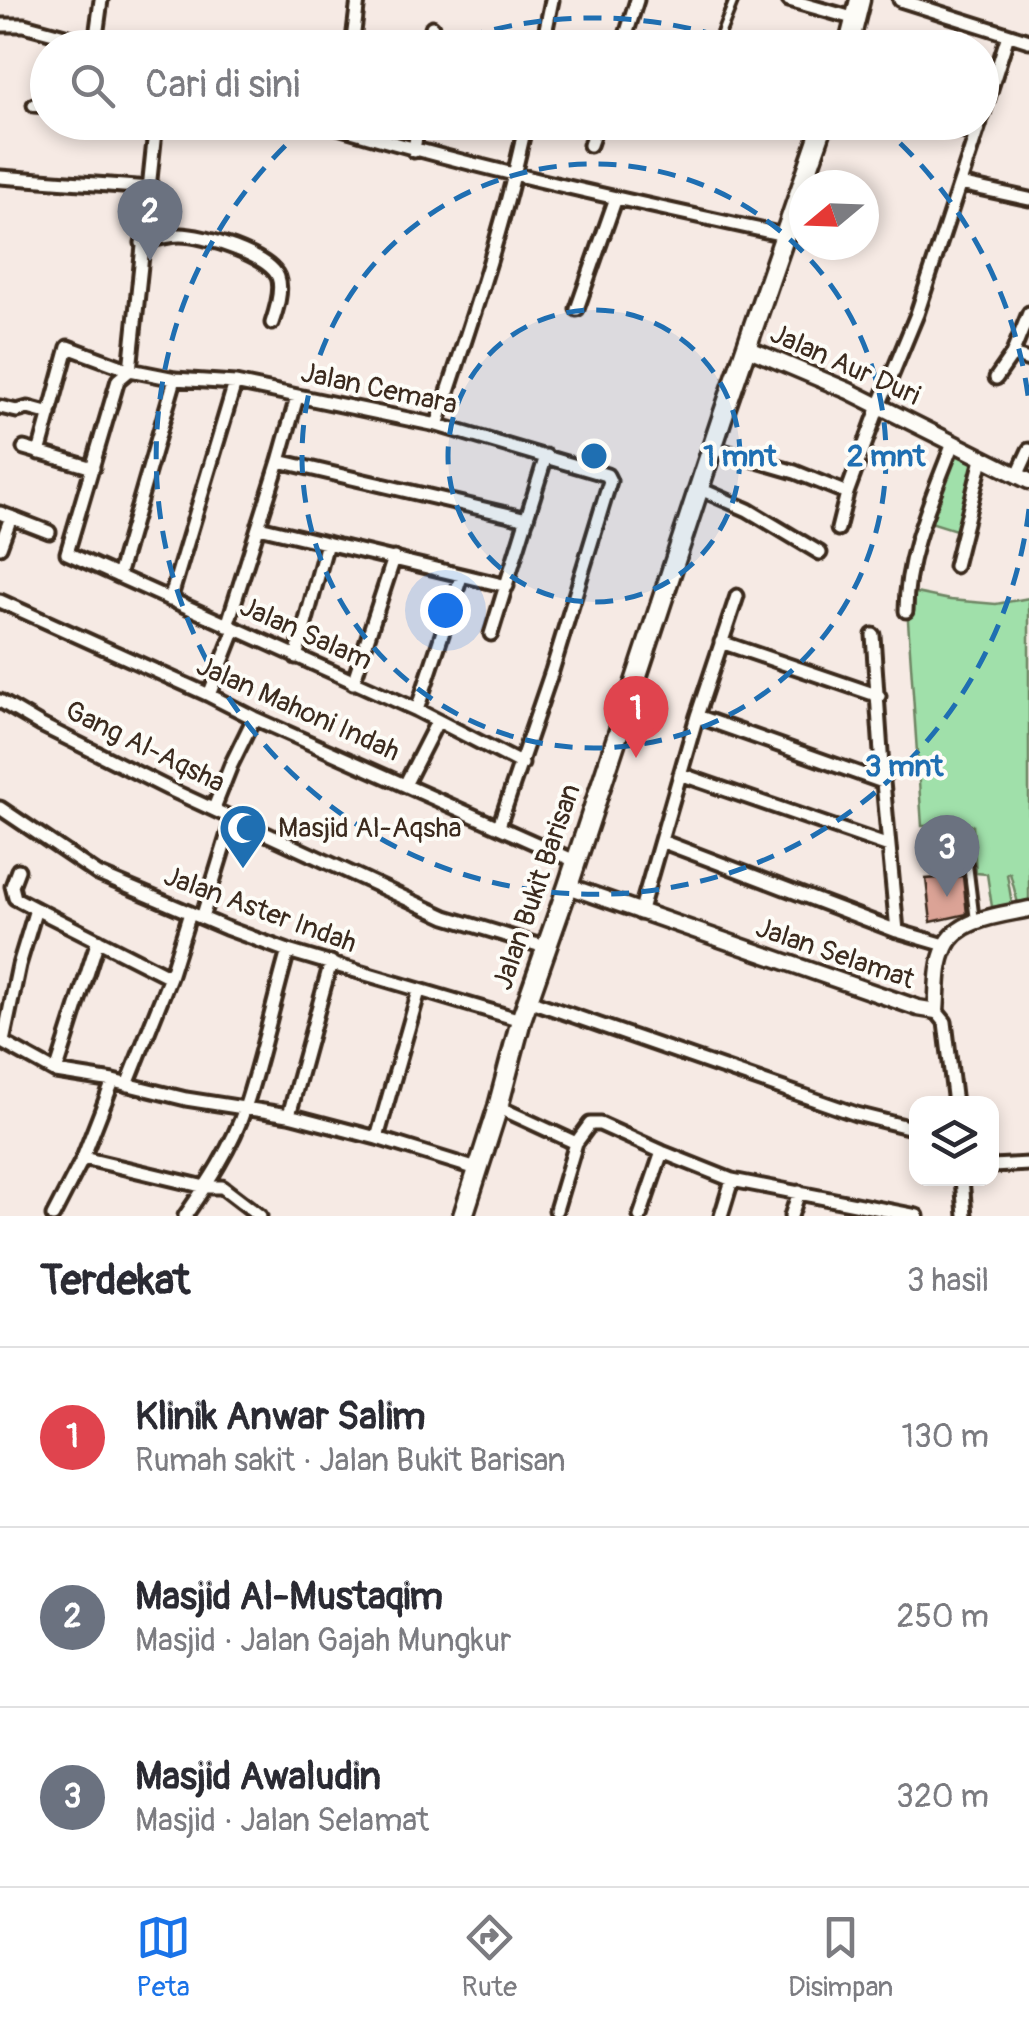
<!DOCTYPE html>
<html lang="id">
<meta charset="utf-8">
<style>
body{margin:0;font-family:Pangolin,sans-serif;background:#f7f7f7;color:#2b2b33}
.controls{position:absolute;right:30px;bottom:30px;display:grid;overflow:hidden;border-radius:20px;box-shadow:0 5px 15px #0003}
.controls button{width:90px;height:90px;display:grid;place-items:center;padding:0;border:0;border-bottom:2px solid #e1e1e2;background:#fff;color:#2b2b33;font:50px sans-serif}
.compass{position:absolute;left:789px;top:170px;width:90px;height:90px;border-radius:50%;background:#fff;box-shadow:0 5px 15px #0003;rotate:251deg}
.you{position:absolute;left:445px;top:610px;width:35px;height:35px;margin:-25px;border:8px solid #fff;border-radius:50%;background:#1a73e8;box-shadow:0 0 0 15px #1a73e833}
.badge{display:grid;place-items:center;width:65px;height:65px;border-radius:50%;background:#1a73e8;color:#fff;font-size:32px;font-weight:700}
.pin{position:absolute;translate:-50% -82px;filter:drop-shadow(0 2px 5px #0008)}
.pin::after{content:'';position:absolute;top:52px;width:35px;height:30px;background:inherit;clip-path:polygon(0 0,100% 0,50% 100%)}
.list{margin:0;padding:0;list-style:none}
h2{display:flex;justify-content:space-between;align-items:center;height:130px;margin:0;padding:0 40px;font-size:42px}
h2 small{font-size:32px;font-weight:400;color:#7c7c81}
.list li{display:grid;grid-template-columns:65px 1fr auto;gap:30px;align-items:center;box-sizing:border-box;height:180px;padding:0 40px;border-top:2px solid #e1e1e2}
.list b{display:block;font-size:38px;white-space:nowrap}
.list p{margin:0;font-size:32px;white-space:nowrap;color:#7c7c81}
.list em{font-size:32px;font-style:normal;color:#7c7c81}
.icon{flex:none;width:55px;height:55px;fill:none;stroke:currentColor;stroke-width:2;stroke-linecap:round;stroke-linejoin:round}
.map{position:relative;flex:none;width:1029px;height:1216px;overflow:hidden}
.search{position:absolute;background:#fff;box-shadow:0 5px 15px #0003;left:30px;right:30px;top:30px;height:110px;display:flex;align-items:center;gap:25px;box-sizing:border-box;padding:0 35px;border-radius:55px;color:#7c7c81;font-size:38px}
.sheet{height:670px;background:#fff}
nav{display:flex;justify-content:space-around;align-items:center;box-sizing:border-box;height:140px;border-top:2px solid #e1e1e2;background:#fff;font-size:28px;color:#7c7c81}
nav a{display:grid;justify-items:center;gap:5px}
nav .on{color:#1a73e8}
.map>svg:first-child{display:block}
.green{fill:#a0e0aa;stroke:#6e8564;stroke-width:2.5}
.building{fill:#dba396;stroke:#3b2a1e;stroke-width:2.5}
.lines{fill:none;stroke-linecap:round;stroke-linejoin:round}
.service-casing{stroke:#3b2a1e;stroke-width:14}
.minor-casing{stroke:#3b2a1e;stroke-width:19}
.tertiary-casing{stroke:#3b2a1e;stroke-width:21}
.secondary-casing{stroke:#3b2a1e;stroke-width:25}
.service{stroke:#fdfcf7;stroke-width:6}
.minor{stroke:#fdfcf7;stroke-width:11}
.tertiary{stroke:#fdfcf7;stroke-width:14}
.secondary{stroke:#fdfcf7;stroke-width:18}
.ring{fill:none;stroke:#1f6fb2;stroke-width:5;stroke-dasharray:18 12}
.labels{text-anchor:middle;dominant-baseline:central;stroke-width:8;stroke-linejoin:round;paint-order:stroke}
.street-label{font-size:28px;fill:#3b2a1e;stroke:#fdfcf7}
.poi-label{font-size:28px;fill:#3b2a1e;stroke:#fdfcf7;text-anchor:start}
.centre{fill:#1f6fb2;stroke:#fdfcf7;stroke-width:5}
.ring-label{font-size:30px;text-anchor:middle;font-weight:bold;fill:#1f6fb2;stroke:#fdfcf7;stroke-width:8;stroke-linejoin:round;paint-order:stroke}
</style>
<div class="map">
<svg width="1029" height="1216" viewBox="0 0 1029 1216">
<rect width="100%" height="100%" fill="#f6eae4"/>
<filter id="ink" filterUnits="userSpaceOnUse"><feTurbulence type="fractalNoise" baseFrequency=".01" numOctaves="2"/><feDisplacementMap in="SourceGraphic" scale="20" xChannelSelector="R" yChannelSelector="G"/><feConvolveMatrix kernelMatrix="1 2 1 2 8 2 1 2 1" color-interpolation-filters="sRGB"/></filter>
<g filter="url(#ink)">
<!-- green -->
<path class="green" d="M953,450L981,460L962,532L927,521Z
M906,591L950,600L996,604L1029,598V909L1020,911L1010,873L1007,874L1012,904L992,907L987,874L976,873L973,825L922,826Z"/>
<!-- building -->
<path class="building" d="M963,876L967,914L931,922L926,879Z"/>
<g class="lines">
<!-- service casing -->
<g class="service-casing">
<path id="service" d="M715,48L734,0
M943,867L968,864L975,921"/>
</g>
<!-- minor casing -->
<g class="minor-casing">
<path id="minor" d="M789,0L856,19
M900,0L1029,41
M0,25H24L109,48
M95,44L101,0
M352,48L358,0
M429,48L432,27
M542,48L552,0
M622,48L637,0
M34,105L48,106
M982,117L1008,35
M321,122C473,168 628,201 784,235
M931,122L975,135
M590,145L598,122
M414,151L418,122
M0,177L150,188
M960,184L1029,199
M142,243C154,239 167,235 180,235C203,235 269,255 278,277C283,290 276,311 272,323
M577,309L616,198
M1012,355L1029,313
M130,370L118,380L67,553L417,710L522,764
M130,370L156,122
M996,378L1012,355L1029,360
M0,407L17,411L28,408L50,414
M437,425C470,325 505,225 526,122
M24,448L93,468
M712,448L795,472L847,493
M39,453L68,347L130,370L175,379L235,383L437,425L607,475L610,481L552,671L499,826
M279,461L527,519
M1017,476L1029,450
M698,488L748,510L820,553
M0,513L49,532
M259,527L507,586
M838,529L847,493L879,406L917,314L980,122
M0,547L11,517
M955,566L982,459
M118,576L175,379
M170,600L235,383
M0,601L209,695L254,718L575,861
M906,611C906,553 933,497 953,443
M227,626L279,461L297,397
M491,634L546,456
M873,635L883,782L897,931
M721,642L879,696
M296,657L327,543
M353,683L394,558
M209,695L235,629
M0,701L41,725L169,789L392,892L446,917L548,948
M417,710L461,577
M697,716L883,782
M680,774L889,846
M405,785L437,722
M0,808L98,874L226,928L288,951L521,1020
M214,808L231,765L254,718
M661,841L897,931L945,945
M18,870L12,886L15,898L36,909
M640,913L697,716L737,596
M202,918L233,817
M528,1000L856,1114L916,1129
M936,1011L945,1022L955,1104
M0,1041L56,1072L113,1081L186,1099L289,1115L377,1138L477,1169
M3,1042L19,965L36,909L170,977
M56,1072L98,940
M127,1085L170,977L190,913
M498,1107L576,1143L590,1124H600L662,1152L732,1180L917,1216
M289,1115L331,962
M377,1138L419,991
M83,1158L205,1187H222L260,1216
M992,1166L1029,1164
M962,1178L965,1216
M556,1210L576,1143
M53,1216L83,1158L113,1081
M185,1216C208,1183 232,1147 245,1108C262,1057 273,1003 288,951
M640,1216L662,1152
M721,1216L732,1180
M791,1216L799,1192"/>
</g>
<!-- tertiary casing -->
<g class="tertiary-casing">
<path id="tertiary" d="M747,348L849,391L1029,481
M568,886L918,1008L936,1011C938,991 936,966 945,948C957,918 1002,915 1029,909"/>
</g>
<!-- secondary casing -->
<g class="secondary-casing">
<path id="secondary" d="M848,48L860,0
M463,1216L498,1107L521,1020L568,886L722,418L824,122"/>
</g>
<!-- service -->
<use href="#service" class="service"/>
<!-- minor -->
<use href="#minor" class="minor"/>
<!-- tertiary -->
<use href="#tertiary" class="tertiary"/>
<!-- secondary -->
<use href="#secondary" class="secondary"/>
</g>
</g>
<!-- distance rings -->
<circle cx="594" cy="456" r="146" fill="#1f6fb2" fill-opacity=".12"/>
<g class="ring">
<circle cx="594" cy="456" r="146"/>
<circle cx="594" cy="456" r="292"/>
<path d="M1029 509A438 438 0 1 1 310 123M437 47A438 438 0 0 1 751 47M878 123A438 438 0 0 1 1029 403"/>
</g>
<!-- icons -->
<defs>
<g id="mosque-pin" transform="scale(2.5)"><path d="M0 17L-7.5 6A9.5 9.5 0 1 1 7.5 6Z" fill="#1f6fb2" stroke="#fdfcf7"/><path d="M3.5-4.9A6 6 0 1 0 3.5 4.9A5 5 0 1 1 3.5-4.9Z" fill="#fff"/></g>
</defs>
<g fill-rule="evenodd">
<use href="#mosque-pin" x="243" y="828"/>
</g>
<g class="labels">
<!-- street labels -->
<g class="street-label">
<text transform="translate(845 365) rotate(24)">Jalan Aur Duri</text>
<text transform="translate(379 389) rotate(12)">Jalan Cemara</text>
<text transform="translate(306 634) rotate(24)">Jalan Salam</text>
<text transform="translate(298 709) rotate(24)">Jalan Mahoni Indah</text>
<text transform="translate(145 747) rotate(26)">Gang Al-Aqsha</text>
<text transform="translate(537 887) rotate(-71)">Jalan Bukit Barisan</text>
<text transform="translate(260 910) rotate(20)">Jalan Aster Indah</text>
<text transform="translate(835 954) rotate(19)">Jalan Selamat</text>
</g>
<!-- poi labels -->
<g class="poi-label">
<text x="278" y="828">Masjid Al-Aqsha</text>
</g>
</g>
<circle cx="594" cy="456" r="15" class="centre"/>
<g class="ring-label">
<text x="740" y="466">1 mnt</text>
<text x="886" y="466">2 mnt</text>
<text x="904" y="776">3 mnt</text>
</g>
</svg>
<div class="controls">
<button><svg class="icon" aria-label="layers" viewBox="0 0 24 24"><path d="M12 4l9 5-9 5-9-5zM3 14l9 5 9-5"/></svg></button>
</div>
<svg class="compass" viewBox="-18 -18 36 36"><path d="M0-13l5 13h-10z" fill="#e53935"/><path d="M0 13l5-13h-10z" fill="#7c7c81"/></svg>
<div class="you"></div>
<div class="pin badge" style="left:636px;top:758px;background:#e0444e">1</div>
<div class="pin badge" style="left:150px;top:261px;background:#6b7280">2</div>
<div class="pin badge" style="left:947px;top:897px;background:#6b7280">3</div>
<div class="search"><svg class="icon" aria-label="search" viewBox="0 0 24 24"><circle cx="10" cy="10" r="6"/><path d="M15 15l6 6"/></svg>Cari di sini</div>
</div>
<section class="sheet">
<h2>Terdekat<small>3 hasil</small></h2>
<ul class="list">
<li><span class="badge" style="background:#e0444e">1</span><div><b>Klinik Anwar Salim</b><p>Rumah sakit · Jalan Bukit Barisan</p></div><em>130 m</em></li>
<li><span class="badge" style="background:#6b7280">2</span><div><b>Masjid Al-Mustaqim</b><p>Masjid · Jalan Gajah Mungkur</p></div><em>250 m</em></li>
<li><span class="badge" style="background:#6b7280">3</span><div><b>Masjid Awaludin</b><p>Masjid · Jalan Selamat</p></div><em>320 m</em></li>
</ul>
</section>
<nav>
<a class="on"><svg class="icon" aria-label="map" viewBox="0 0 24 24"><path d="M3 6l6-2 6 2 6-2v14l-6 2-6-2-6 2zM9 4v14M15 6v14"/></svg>Peta</a>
<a><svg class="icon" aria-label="directions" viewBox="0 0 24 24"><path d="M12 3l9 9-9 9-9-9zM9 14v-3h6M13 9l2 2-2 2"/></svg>Rute</a>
<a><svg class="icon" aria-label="saved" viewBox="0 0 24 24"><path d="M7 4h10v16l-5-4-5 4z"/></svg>Disimpan</a>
</nav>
